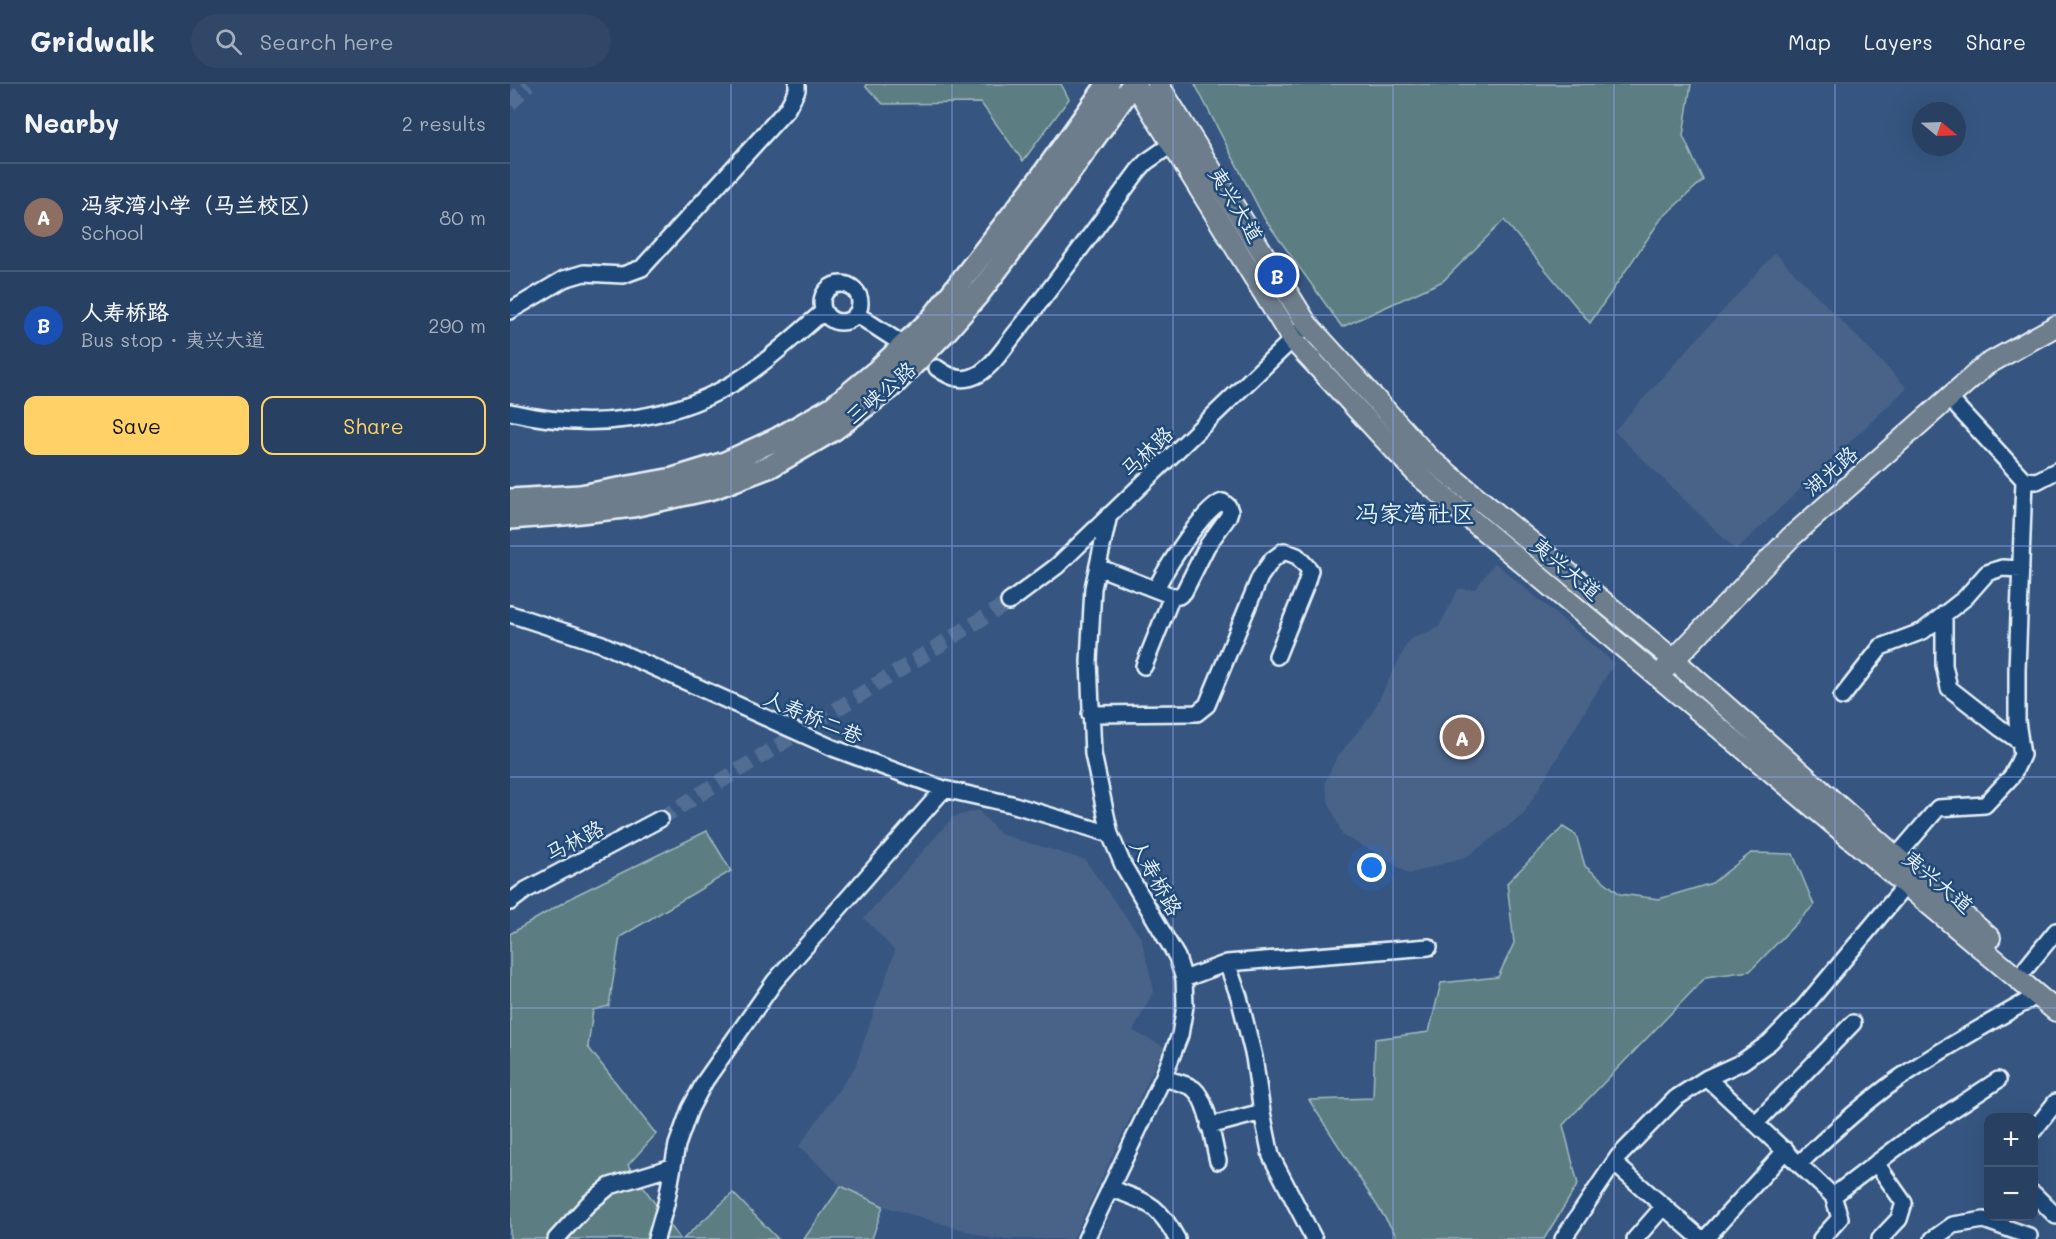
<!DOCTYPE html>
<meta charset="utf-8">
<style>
body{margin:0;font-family:Mali,"LXGW WenKai TC",sans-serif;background:#304767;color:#f1f3f6}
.controls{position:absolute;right:18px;bottom:18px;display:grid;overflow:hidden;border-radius:12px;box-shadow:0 6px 24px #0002}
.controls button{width:54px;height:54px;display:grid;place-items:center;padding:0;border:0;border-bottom:2px solid #445976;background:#284061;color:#f1f3f6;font:30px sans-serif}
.compass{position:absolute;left:1402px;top:18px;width:54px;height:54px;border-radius:50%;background:#284061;box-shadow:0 6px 24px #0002;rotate:109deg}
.you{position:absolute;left:862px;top:784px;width:21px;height:21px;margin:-15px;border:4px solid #fff;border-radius:50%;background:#1a73e8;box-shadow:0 0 0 9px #1a73e833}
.badge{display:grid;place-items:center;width:39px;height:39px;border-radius:50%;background:#ffd166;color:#fff;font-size:20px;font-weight:700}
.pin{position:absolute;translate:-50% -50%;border:3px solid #fff;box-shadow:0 2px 6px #0006}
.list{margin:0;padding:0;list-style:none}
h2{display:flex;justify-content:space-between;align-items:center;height:78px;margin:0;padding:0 24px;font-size:26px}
h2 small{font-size:20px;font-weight:400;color:#a5afbd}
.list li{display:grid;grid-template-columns:39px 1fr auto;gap:18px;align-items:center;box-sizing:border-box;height:108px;padding:0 24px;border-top:2px solid #445976}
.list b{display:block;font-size:22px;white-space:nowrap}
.list p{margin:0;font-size:20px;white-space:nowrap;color:#a5afbd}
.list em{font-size:20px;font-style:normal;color:#a5afbd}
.actions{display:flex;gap:12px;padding:18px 24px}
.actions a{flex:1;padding:14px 0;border:2px solid #ffd166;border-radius:12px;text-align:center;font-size:21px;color:#ffd166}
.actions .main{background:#ffd166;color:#111}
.icon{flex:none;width:33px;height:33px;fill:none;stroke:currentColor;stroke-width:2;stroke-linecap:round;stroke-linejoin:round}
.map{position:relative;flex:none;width:1546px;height:1155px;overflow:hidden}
header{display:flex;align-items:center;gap:36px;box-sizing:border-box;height:84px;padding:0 30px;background:#284061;border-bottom:2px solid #445976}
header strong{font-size:28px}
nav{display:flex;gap:33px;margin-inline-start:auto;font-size:21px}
.search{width:420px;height:54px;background:#304767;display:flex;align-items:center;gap:15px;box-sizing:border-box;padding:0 21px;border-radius:33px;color:#a5afbd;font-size:22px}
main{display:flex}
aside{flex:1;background:#284061}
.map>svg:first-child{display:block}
.built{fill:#496288}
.green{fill:#5c7e83;stroke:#a2b8be;stroke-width:1.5}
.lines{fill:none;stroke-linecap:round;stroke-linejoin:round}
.minor-tunnel{stroke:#516d93;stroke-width:15;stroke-dasharray:15 8;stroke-linecap:butt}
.minor-casing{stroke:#e8f1f8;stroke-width:20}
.major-casing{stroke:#e8f1f8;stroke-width:24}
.highway-casing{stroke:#e8f1f8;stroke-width:26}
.minor{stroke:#1f4a7a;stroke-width:15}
.major{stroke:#6d7d8c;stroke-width:20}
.highway{stroke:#6d7d8c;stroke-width:21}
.grid{fill:none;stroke:#8da8ea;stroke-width:1.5;stroke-opacity:0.55}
.labels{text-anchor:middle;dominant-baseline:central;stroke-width:5;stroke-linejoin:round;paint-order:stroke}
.street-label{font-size:21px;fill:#e8f1f8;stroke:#1f4a7a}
.quarter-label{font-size:24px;fill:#e8f1f8;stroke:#1f4a7a}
</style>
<header>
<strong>Gridwalk</strong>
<div class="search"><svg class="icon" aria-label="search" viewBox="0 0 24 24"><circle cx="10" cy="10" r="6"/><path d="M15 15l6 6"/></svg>Search here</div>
<nav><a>Map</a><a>Layers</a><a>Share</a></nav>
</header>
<main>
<aside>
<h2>Nearby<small>2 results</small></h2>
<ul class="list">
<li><span class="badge" style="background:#8d6e63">A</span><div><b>冯家湾小学（马兰校区）</b><p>School</p></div><em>80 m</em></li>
<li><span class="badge" style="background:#1a4fb4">B</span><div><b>人寿桥路</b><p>Bus stop · 夷兴大道</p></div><em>290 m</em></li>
</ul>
<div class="actions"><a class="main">Save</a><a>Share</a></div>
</aside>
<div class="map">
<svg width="1546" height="1155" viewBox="0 0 1546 1155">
<rect width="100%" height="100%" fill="#365681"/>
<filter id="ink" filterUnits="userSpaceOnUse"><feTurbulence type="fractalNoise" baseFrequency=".0167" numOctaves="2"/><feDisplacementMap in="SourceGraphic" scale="12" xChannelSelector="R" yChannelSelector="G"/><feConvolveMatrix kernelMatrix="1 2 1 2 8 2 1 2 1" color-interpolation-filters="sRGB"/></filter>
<g filter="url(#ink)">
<!-- built -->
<path class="built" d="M1265,169L1397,304L1226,466L1104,347Z
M985,479L1104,579L1013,731L958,772L899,790L863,767L833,752L819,720L815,698L826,675L861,631L899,556L929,543L948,505H965Z
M468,726L490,750L575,776L631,854L644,906L623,947L654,963L563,1155H484L373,1122L331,1102L289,1062L345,983L385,867L354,834L443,733Z"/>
<!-- green -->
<path class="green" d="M356,0H551L559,15L513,77L471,19L373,20L356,3Z
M685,0H1181L1173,52L1193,96L1151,135L1080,239L994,136L933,197L832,243L754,134Z
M1053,743L1066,751L1075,782L1110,810L1149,815L1202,799L1241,769L1283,770L1304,821L1240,887L1196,893L1053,1041L1068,1100L1034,1155H882L886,1151L799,1016L863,1014L865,955L919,948L931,899L988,893L1004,859L997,799Z
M197,747L221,787L110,853L99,922L83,926L78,963L146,1050L118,1081L170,1155H0V850L66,811Z
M331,1102L373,1122L362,1155H294Z
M223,1109L268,1155H173Z"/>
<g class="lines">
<!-- minor-tunnel -->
<path class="minor-tunnel" d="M0,20L18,0
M150,735L499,518"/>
<!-- minor casing -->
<g class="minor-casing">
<path id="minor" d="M312 219a19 19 0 1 1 38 0a19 19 0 1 1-38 0Z
M0,227L54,195L74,189L113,191L132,184L277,25L287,6V0
M346,230L386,256
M427,284C441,294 453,299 469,290C485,280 497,259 509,245C550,193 589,140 628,87L636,78L662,60
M1439,314L1514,396L1527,397L1546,387
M0,328C80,347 168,338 236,291C264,272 288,249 314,227
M588,483L662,512H669L674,508L697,462L718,433L720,427L718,422L713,418C695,421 654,488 646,505
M499,518L547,482L789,249
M0,530L92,560L323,664L434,705L501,720L600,750
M1434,530V581L1439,604L1490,644L1509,657
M634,582L662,512
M1332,613L1371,563L1413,547L1455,514L1477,489L1492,484L1511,485
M580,630L687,629L697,621L750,493L762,476L774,467L787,472L800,486L796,500L767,572
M1386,773L1428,724L1475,721L1502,692L1512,671L1507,637V586L1514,396
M0,818L16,806L150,735
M717,879L729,913L744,973L752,1028L761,1072L804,1155
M1516,884L1546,847
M674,895L717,879L919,863
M653,994C663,997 676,999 684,1005C698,1017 703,1058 708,1077
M1197,994L1323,1112L1330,1134L1311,1155
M1246,1039L1343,939
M699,1042L752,1028
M1524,1046L1546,1018
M1104,1079L1191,1155
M1290,1079C1321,1049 1353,1020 1388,995C1433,964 1481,938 1528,911
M1366,1079L1394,1119L1389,1135L1370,1155
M600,1104C638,1119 647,1118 667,1155
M1524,1110L1546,1132
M1323,1112L1398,1055L1488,996
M46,1155L78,1120L100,1102L162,1083
M146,1155L156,1120L167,1061L180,1025L195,997L265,897L434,705
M576,1155L653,994L670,951L675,922L674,895L667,873L613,781L600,750L583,670L579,577L583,504L599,431
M1053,1155L1108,1073L1166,1014L1197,994L1232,978L1260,958L1294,923L1396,801
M1125,1155L1154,1122
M1195,1155L1276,1066
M1423,1155L1443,1141L1474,1136L1519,1152"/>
</g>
<!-- major casing -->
<g class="major-casing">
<path id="major" d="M625,0L782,255L908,391L1546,927
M648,0L797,240L919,374L1164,576L1386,773L1480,854
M1155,585L1281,453L1476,281L1546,242"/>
</g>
<!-- highway casing -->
<g class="highway-casing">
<path id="highway" d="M0,416L70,412L163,395L215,379L267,355L323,323L367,287L422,235L530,95L598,0
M0,434L53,430L123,422L203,404L261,382L323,346L381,303L436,247L469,209L544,110L623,0"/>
</g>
<!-- minor -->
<use href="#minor" class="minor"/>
<!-- major -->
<use href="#major" class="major"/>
<!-- highway -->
<use href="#highway" class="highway"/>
</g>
</g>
<!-- grid -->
<path class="grid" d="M221,0V1155M442,0V1155M663,0V1155M883,0V1155M1104,0V1155M1325,0V1155M0,231H1546M0,462H1546M0,693H1546M0,924H1546"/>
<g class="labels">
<!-- street labels -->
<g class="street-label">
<text transform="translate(727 120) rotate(59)">夷兴大道</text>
<text transform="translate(370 308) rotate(-40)">三峡公路</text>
<text transform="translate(636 367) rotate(-44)">马林路</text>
<text transform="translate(1320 386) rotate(-41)">湖光路</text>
<text transform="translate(1057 484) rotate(40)">夷兴大道</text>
<text transform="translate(304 632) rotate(23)">人寿桥二巷</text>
<text transform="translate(64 756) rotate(-28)">马林路</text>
<text transform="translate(647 793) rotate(61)">人寿桥路</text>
<text transform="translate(1429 797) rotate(40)">夷兴大道</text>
</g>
<!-- quarter labels -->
<g class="quarter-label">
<text x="905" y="428">冯家湾社区</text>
</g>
</g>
</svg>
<div class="controls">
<button>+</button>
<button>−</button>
</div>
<svg class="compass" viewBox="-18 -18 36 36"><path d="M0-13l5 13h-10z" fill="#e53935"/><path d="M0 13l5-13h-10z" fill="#a5afbd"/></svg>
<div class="you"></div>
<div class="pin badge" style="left:952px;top:653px;background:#8d6e63">A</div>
<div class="pin badge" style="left:767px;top:191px;background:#1a4fb4">B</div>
</div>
</main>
